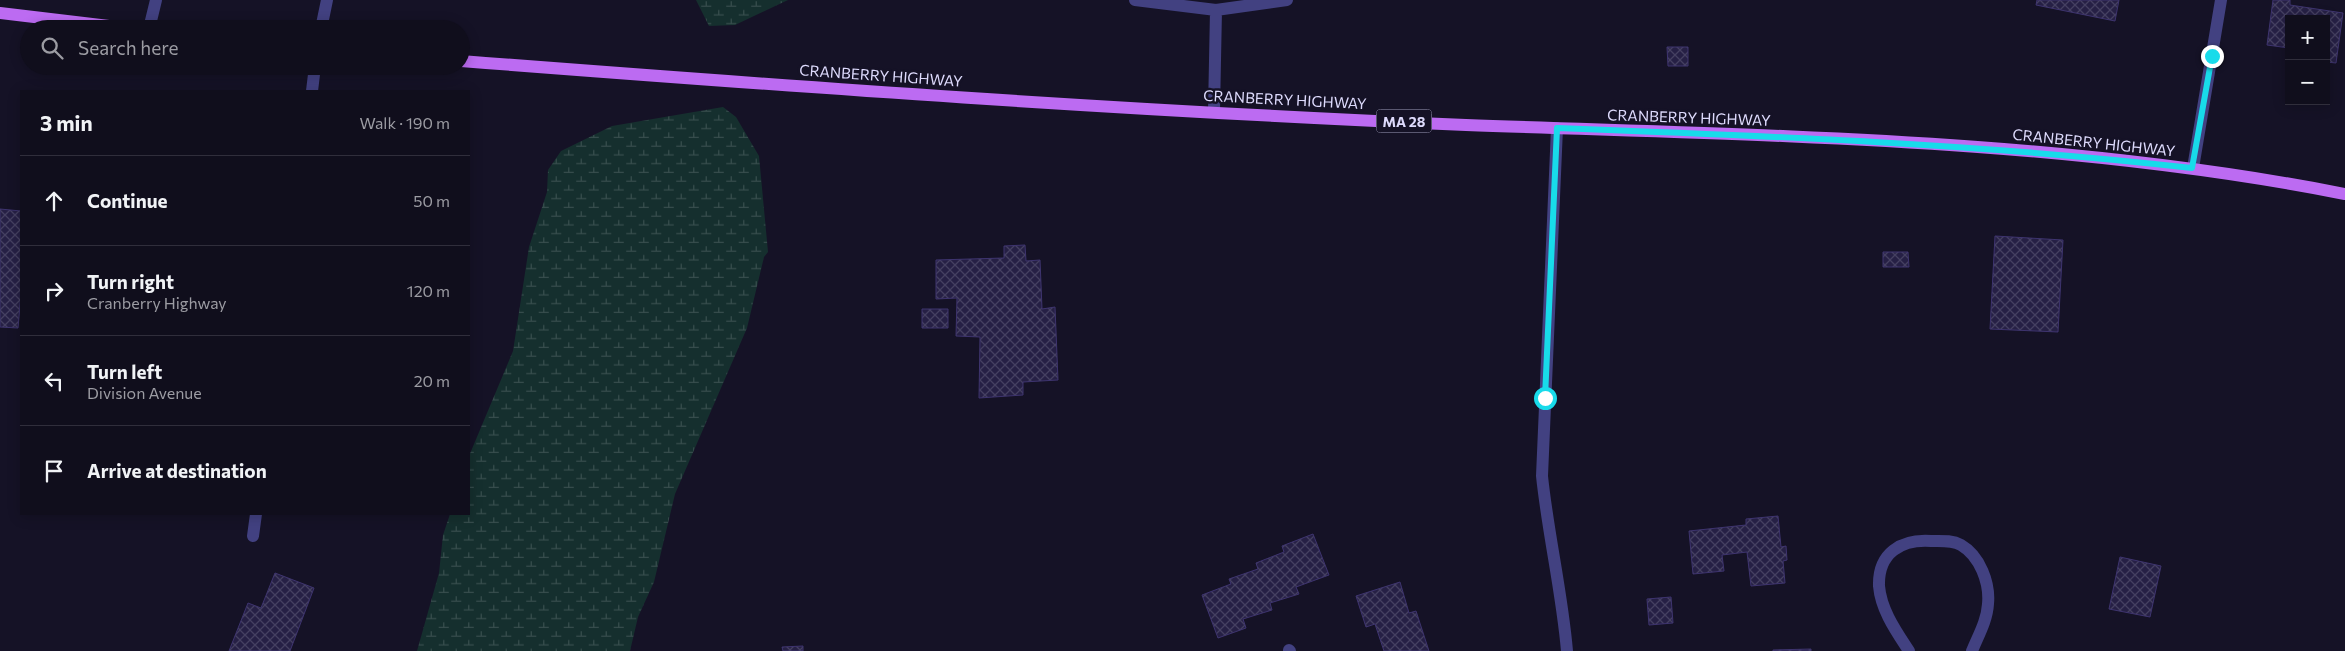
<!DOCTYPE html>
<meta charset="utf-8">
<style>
body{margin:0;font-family:Commissioner,sans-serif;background:#1e1c29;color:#f1f3f6}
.controls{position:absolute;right:15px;top:15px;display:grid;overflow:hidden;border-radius:0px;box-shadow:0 2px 12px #0003}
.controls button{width:45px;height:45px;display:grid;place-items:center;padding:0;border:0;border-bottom:1px solid #302e3b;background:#100e1c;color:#f1f3f6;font:25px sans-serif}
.stop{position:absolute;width:15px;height:15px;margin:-11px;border:4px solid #18dbea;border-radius:50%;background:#fff}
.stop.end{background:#18dbea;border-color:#fff;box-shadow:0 1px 5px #0008}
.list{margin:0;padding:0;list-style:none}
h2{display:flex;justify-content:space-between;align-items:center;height:65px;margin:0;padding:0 20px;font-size:21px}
h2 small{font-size:16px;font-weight:400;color:#9c9ca3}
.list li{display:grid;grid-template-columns:32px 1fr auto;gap:15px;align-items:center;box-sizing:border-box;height:90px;padding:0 20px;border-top:1px solid #302e3b}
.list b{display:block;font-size:19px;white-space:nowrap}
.list p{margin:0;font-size:16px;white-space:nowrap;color:#9c9ca3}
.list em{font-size:16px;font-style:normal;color:#9c9ca3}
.icon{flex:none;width:28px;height:28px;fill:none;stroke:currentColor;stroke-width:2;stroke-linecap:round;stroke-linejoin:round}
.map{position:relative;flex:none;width:2345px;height:651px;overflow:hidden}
.search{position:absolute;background:#100e1c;box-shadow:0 2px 12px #0003;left:20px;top:20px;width:450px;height:55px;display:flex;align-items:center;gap:12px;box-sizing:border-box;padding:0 18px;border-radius:28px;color:#9c9ca3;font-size:19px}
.panel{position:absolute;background:#100e1c;box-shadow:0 2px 12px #0003;left:20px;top:90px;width:450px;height:425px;border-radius:0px}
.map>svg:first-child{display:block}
.wetland{fill:url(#wetland-marsh)}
.building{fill:url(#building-cross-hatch);stroke:#3e346f}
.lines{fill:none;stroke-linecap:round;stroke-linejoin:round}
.minor{stroke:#424181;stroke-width:12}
.major{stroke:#bc6bf2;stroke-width:12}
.route{stroke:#18dbea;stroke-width:6}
.labels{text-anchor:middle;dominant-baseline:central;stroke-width:5;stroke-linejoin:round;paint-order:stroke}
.shield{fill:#151226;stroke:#a19ebc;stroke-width:1}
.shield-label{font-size:14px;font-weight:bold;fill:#dddafc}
.street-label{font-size:15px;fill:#dddafc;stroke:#151226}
</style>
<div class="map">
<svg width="2345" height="651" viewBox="0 0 2345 651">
<defs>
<pattern id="wetland-marsh" width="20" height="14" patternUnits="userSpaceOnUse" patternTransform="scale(1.25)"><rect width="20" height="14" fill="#152f2e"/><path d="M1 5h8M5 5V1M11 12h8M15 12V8" fill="none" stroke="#374d4d"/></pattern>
<pattern id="building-cross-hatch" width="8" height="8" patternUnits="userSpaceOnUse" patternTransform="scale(1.25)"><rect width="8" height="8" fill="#262045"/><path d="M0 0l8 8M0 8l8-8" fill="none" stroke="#454061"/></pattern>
</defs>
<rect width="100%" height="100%" fill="#151226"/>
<!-- wetland -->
<path class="wetland" d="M696,0H788L735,25L709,26Z
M723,107L736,117L759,156L768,252L764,257L747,328L675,494L654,582L638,617L630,651H417L439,573L443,535L450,514H469V456L513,351L529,247L547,192L548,170L561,151L612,126Z"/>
<!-- building -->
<path class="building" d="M2037,0H2119L2115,21L2036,5Z
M2273,0H2290V5L2343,13L2336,63L2326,62V19H2289V48L2267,45Z
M1667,47H1688V66H1668Z
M0,209L21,211V294L18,328L0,327Z
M1995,236L2063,240L2058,332L1990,329Z
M1025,245L1026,261L1040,260L1042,309L1055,307L1058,380L1023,382V395L979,398L980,337L956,336L957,298L936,299V260L1004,258V246Z
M1883,252H1908L1909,267H1883Z
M922,309H948V328H922Z
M1778,516L1781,547L1786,546L1787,560L1783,561L1785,583L1751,586L1747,552L1722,555L1724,571L1693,574L1689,531L1746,525V519Z
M1313,534L1329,575L1296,587L1299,594L1270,603L1272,610L1243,619L1246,628L1218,638L1202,595L1231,584L1229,579L1258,569L1256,563L1284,552L1282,546Z
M2120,557L2161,566L2150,617L2109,609Z
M275,573L314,588L290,651H229L248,603L261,608Z
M1400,582L1409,613L1416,611L1429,651H1384L1375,624L1366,627L1356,596Z
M1671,597L1673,623L1649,625L1647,599Z
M803,646V651H783L782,647Z
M1811,649V651H1773V650Z"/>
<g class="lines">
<!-- minor -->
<path class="minor" d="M1135,0L1216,10L1287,0
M149,29L156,0
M321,29L327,0
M312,91L315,66
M1214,111L1216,10
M1557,128L1542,476C1548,534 1562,592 1567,651
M2193,168L2221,0
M253,536L256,514
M1289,650L1290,651
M1909,651C1896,631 1881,610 1879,586C1878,553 1901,539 1931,541C1941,541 1952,540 1961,545C1980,556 1990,583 1988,604C1987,621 1978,636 1972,651"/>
<!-- major -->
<path class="major" d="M0,13L134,29
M461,61C796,87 1131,111 1466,125C1759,136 2056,137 2345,194"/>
</g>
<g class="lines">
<!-- route -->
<path class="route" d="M1545,398L1557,128C1769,136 1981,144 2192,168L2212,56"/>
</g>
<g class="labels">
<!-- shield labels -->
<rect class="shield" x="1376.5" y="109.5" width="55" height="23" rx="4"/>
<g class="shield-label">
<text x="1404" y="121">MA 28</text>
</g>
<!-- street labels -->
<g class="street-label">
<text transform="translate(881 75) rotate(4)">CRANBERRY HIGHWAY</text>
<text transform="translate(1285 99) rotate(3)">CRANBERRY HIGHWAY</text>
<text transform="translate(1689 117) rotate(2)">CRANBERRY HIGHWAY</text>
<text transform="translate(2094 142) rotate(6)">CRANBERRY HIGHWAY</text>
</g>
</g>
</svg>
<div class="controls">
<button>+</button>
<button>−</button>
</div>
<div class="stop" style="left:1545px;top:398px"></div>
<div class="stop end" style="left:2212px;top:56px"></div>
<div class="search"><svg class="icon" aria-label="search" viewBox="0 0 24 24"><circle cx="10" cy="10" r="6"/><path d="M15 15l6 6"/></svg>Search here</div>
<section class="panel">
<h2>3 min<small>Walk · 190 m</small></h2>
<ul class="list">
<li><svg class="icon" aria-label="ahead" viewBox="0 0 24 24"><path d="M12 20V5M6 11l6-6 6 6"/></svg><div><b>Continue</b></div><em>50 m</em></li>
<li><svg class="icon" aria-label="right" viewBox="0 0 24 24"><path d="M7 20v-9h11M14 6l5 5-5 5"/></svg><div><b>Turn right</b><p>Cranberry Highway</p></div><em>120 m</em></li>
<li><svg class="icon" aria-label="left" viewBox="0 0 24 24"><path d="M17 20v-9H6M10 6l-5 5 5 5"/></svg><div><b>Turn left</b><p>Division Avenue</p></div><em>20 m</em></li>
<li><svg class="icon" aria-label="arrive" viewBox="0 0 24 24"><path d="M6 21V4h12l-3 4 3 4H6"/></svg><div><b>Arrive at destination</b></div></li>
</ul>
</section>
</div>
